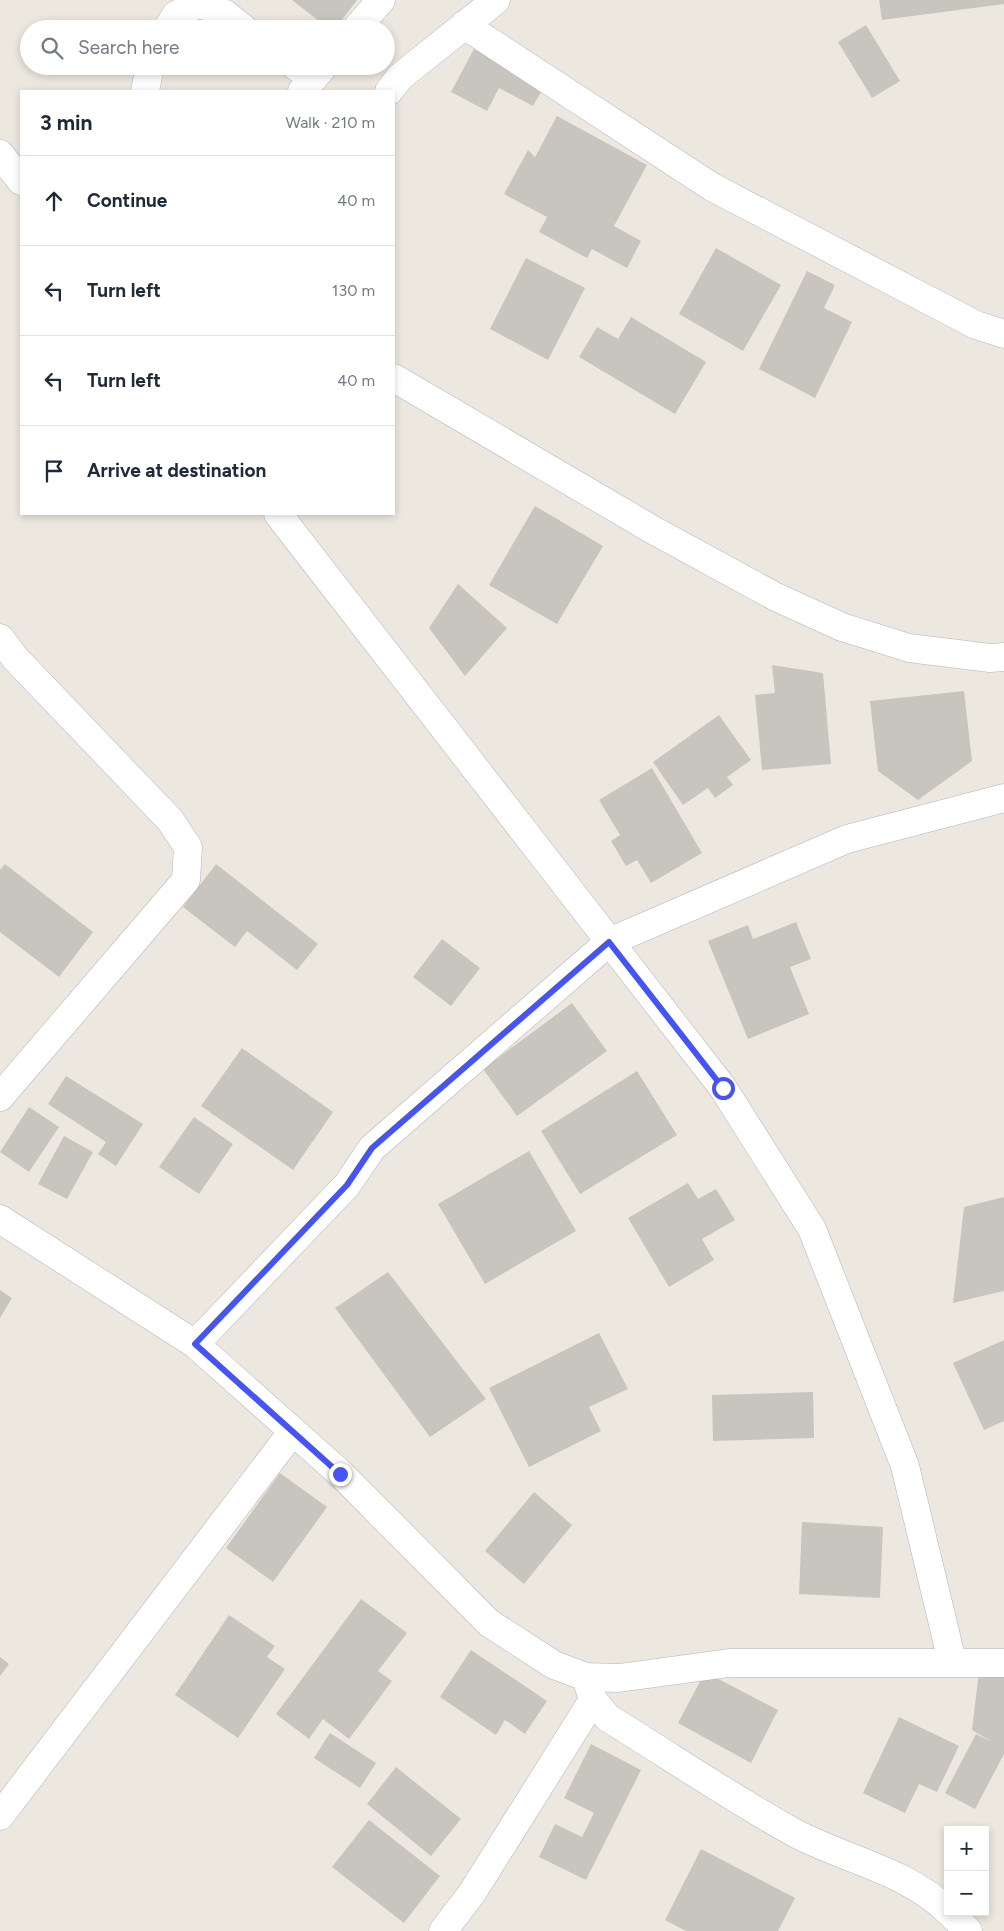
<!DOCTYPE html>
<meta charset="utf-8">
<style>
body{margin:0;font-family:Figtree,sans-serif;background:#f2f2f3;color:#1f2937}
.controls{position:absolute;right:15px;bottom:15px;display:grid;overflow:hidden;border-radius:0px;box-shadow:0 2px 8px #0003}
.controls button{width:45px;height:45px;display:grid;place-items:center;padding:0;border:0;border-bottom:1px solid #e0e1e3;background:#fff;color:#1f2937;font:25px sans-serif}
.stop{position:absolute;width:15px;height:15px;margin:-11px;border:4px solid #4554f3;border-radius:50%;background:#fff}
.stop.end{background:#4554f3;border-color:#fff;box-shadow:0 1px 5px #0008}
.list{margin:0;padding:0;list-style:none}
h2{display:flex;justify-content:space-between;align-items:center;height:65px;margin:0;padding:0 20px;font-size:21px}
h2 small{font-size:16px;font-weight:400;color:#747a83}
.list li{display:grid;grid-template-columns:32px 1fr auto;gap:15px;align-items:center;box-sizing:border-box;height:90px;padding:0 20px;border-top:1px solid #e0e1e3}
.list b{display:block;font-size:19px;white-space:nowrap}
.list em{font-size:16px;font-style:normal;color:#747a83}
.icon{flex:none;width:28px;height:28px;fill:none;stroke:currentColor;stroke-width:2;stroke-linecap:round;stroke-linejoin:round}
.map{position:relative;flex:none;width:1004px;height:1931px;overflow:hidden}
.search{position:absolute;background:#fff;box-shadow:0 2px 8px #0003;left:20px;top:20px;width:375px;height:55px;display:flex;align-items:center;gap:12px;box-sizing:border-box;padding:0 18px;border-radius:28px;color:#747a83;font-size:19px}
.panel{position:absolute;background:#fff;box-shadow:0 2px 8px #0003;left:20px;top:90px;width:375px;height:425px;border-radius:0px}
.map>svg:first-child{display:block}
.building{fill:#c8c5be}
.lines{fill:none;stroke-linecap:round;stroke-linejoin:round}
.minor-casing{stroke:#b2b3bf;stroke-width:29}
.minor{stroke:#fff;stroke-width:28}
.route{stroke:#4554f3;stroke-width:6}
</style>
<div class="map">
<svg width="1004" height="1931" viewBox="0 0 1004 1931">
<rect width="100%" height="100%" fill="#ede8df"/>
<!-- building -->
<path class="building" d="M292,0H357L335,29H329Z
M879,0H1004V4L882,20Z
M866,25L900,81L872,98L838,42Z
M474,49L544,87L533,106L499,88L487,111L451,92Z
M557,116L647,165L614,226L641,241L627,268L592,249L587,258L539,232L547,217L504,194L528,150L535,157Z
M716,248L781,285L743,351L679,314Z
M526,258L585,288L548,360L490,329Z
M807,271L835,285L824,308L852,322L815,398L759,369Z
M631,317L706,362L675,414L579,357L597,327L618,339Z
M535,506L603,546L557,624L489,585Z
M458,584L507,628L465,676L429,628Z
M772,665L823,673L831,764L762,770L755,695L775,693Z
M964,691L972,761L918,800L878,771L870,701Z
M719,715L751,760L727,777L733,785L715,798L708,788L683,805L653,762Z
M652,768L702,853L651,883L637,860L626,866L611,841L620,835L599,800Z
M5,864L93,932L59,977L0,932V870Z
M216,864L318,944L297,970L247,931L235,947L183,907Z
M796,922L811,959L790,967L809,1014L748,1039L708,941L748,925L753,939Z
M442,939L480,968L451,1006L413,977Z
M572,1003L607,1051L517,1116L483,1069Z
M242,1048L333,1112L293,1170L201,1106Z
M637,1071L677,1135L580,1194L541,1131Z
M66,1076L143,1124L116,1166L98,1154L106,1142L48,1104Z
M29,1107L59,1127L29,1172L0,1152Z
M194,1117L233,1144L199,1194L159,1167Z
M64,1136L93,1152L67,1199L38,1184Z
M529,1151L576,1231L485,1284L438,1204Z
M688,1183L698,1199L716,1189L735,1220L702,1239L714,1260L669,1287L628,1218Z
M1004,1197V1291L953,1303L964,1207Z
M388,1272L486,1399L430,1437L335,1308Z
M0,1290L12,1298L0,1318Z
M599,1333L628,1389L589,1407L601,1431L529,1467L489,1388Z
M1004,1340V1421L984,1430L953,1363Z
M813,1392L814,1438L713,1441L712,1395Z
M280,1473L327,1507L273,1582L226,1548Z
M534,1492L572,1525L524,1584L485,1551Z
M802,1522L883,1527L880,1598L799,1594Z
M361,1599L407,1633L378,1671L392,1681L349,1739L323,1719L309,1739L276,1714Z
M229,1615L275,1646L267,1657L285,1669L238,1738L175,1695Z
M471,1650L547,1701L525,1734L505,1720L496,1735L440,1697Z
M0,1657L9,1664L0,1676Z
M979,1671L1004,1674V1754L975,1809L945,1793L976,1734L992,1742L972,1730Z
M705,1672L778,1710L751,1763L678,1723Z
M899,1717L959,1746L937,1792L919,1784L905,1813L863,1793Z
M330,1733L376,1763L360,1788L314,1758Z
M591,1744L641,1770L586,1880L539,1857L555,1824L582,1837L594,1813L564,1798Z
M396,1767L461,1819L431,1856L367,1804Z
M369,1820L440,1876L404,1923L332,1867Z
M701,1849L795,1898L778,1931H686L665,1920Z"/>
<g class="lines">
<!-- minor casing -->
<g class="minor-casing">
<path id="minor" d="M464,25L712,187L976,325L1004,334
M167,29L176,15L199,3L225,14L244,29
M356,29L381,0
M295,66L314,78
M145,91L150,66
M302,91L324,66
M389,91L400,77L496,0
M0,154L21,181
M394,378L653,530L776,597L842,627L909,648L990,658L1004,657
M278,514L723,1088L812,1229L905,1466L952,1661
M0,638L15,658L170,820L188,847L186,880L0,1097
M0,1219L195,1344L341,1474L489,1623L554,1665L586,1677L619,1678L729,1663H1004
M195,1344L347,1185L372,1148L609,942L847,839L1004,798
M586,1677L593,1700L608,1718C670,1756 730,1797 793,1832C845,1860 904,1869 948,1911
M0,1816L293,1431
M949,1912L968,1931
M443,1931L472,1893L593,1700"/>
</g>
<!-- minor -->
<use href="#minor" class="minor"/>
</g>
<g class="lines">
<!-- route -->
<path class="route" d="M340,1474L195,1344L347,1185L372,1148L609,942L723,1088"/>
</g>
</svg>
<div class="controls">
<button>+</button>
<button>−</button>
</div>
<div class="stop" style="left:723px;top:1088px"></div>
<div class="stop end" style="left:340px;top:1474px"></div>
<div class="search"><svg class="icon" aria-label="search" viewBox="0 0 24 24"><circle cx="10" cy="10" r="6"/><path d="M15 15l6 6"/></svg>Search here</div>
<section class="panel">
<h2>3 min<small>Walk · 210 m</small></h2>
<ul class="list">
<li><svg class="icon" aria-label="ahead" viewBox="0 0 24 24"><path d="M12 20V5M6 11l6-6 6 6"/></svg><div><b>Continue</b></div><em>40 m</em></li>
<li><svg class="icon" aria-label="left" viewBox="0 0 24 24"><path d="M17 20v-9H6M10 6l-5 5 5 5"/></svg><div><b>Turn left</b></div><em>130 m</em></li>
<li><svg class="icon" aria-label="left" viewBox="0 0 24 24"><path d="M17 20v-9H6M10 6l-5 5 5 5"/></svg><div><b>Turn left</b></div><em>40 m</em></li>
<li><svg class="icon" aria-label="arrive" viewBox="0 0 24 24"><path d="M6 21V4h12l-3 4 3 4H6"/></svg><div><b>Arrive at destination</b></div></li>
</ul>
</section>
</div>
